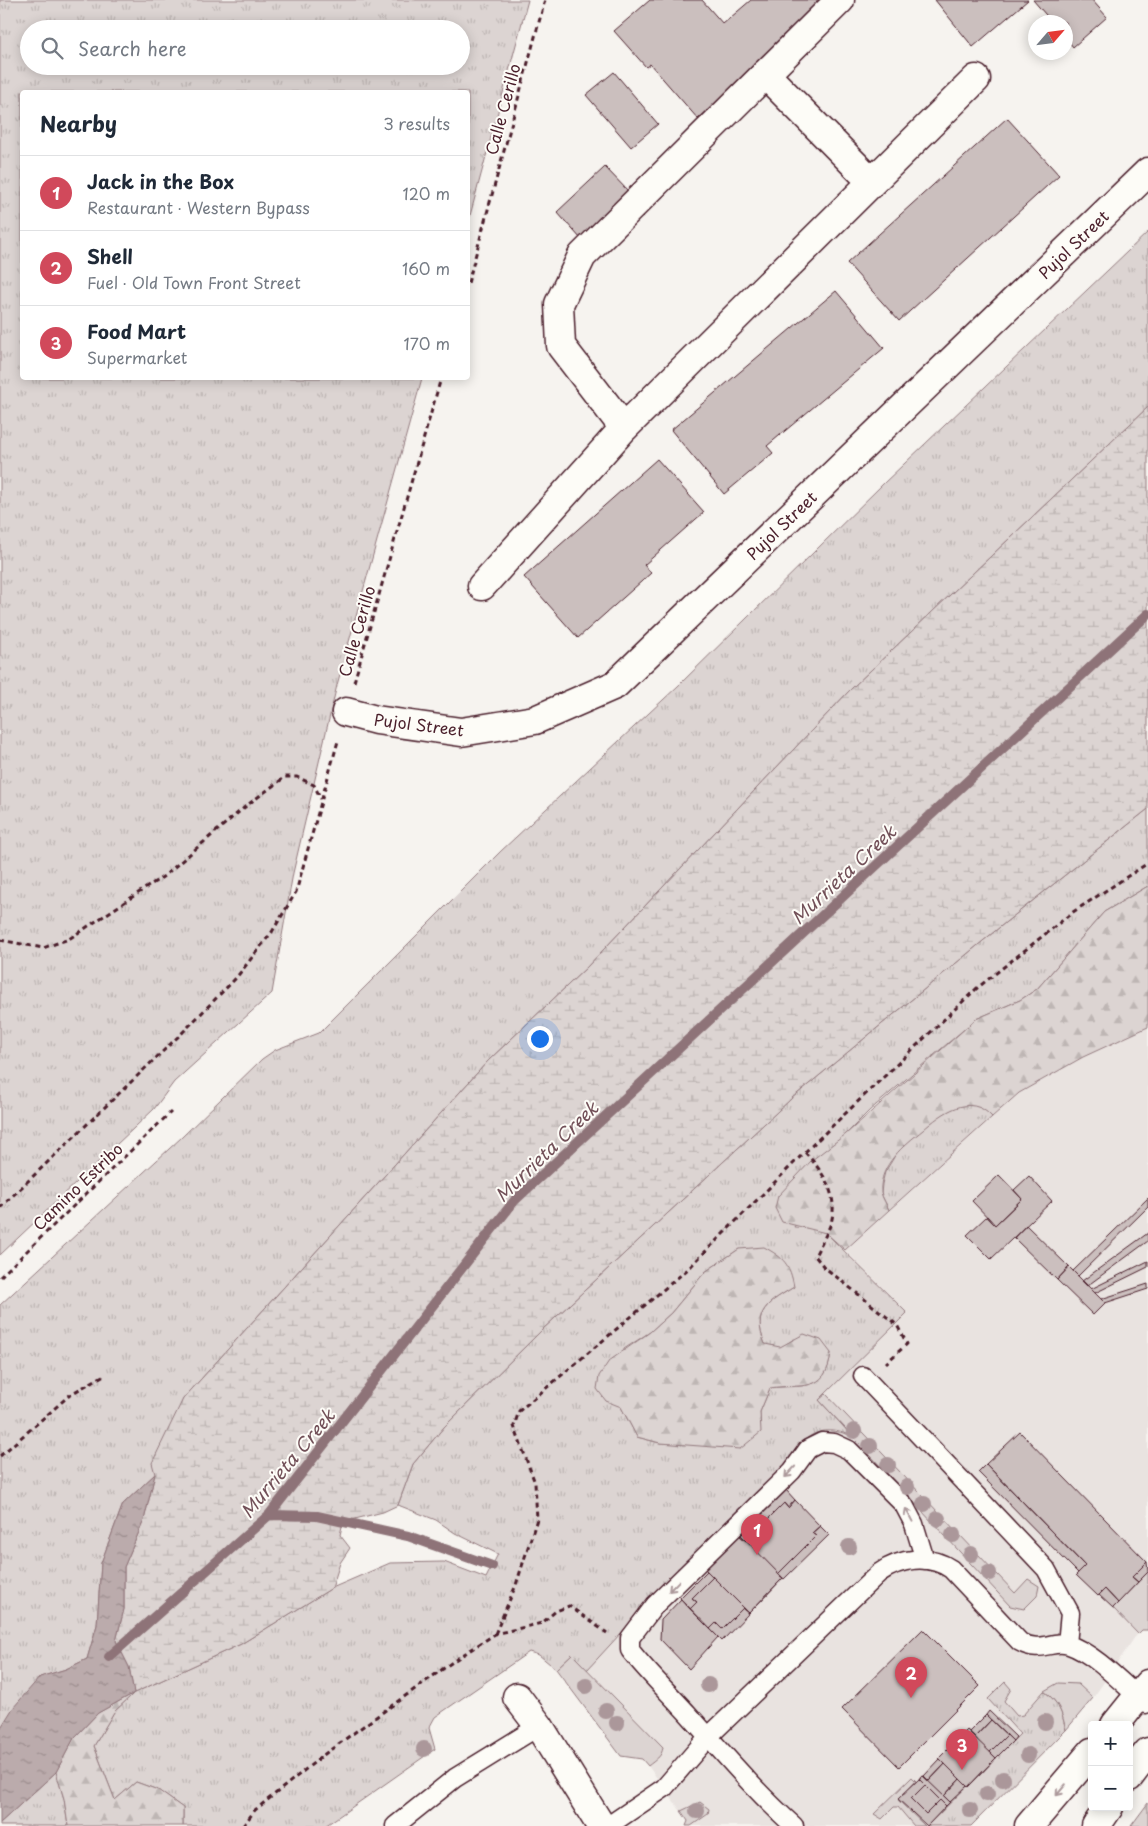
<!DOCTYPE html>
<meta charset="utf-8">
<style>
body{margin:0;font-family:"Playpen Sans",sans-serif;background:#f2f2f3;color:#1f2937}
.controls{position:absolute;right:15px;bottom:15px;display:grid;overflow:hidden;border-radius:5px;box-shadow:0 2px 12px #0003}
.controls button{width:45px;height:45px;display:grid;place-items:center;padding:0;border:0;border-bottom:1px solid #e0e1e3;background:#fff;color:#1f2937;font:25px sans-serif}
.compass{position:absolute;left:1028px;top:15px;width:45px;height:45px;border-radius:50%;background:#fff;box-shadow:0 2px 12px #0003;rotate:62deg}
.you{position:absolute;left:539px;top:1038px;width:18px;height:18px;margin:-12px;border:4px solid #fff;border-radius:50%;background:#1a73e8;box-shadow:0 0 0 8px #1a73e833}
.badge{display:grid;place-items:center;width:32px;height:32px;border-radius:50%;background:#d1495b;color:#fff;font-size:16px;font-weight:700}
.pin{position:absolute;translate:-50% -41px;filter:drop-shadow(0 1px 2px #0008)}
.pin::after{content:'';position:absolute;top:26px;width:18px;height:15px;background:inherit;clip-path:polygon(0 0,100% 0,50% 100%)}
.list{margin:0;padding:0;list-style:none}
h2{display:flex;justify-content:space-between;align-items:center;height:65px;margin:0;padding:0 20px;font-size:21px}
h2 small{font-size:16px;font-weight:400;color:#747a83}
.list li{display:grid;grid-template-columns:32px 1fr auto;gap:15px;align-items:center;box-sizing:border-box;height:75px;padding:0 20px;border-top:1px solid #e0e1e3}
.list b{display:block;font-size:19px;white-space:nowrap}
.list p{margin:0;font-size:16px;white-space:nowrap;color:#747a83}
.list em{font-size:16px;font-style:normal;color:#747a83}
.icon{flex:none;width:28px;height:28px;fill:none;stroke:currentColor;stroke-width:2;stroke-linecap:round;stroke-linejoin:round}
.map{position:relative;flex:none;width:1148px;height:1826px;overflow:hidden}
.search{position:absolute;background:#fff;box-shadow:0 2px 12px #0003;left:20px;top:20px;width:450px;height:55px;display:flex;align-items:center;gap:12px;box-sizing:border-box;padding:0 18px;border-radius:28px;color:#747a83;font-size:19px}
.panel{position:absolute;background:#fff;box-shadow:0 2px 12px #0003;left:20px;top:90px;width:450px;height:290px;border-radius:5px}
.map>svg:first-child{display:block}
.built{fill:#e9e3e0}
.grass{fill:url(#grass-tufts);stroke:#937a7e;fill-rule:evenodd}
.forest{fill:url(#forest-firs);stroke:#937a7e}
.wetland{fill:url(#wetland-marsh);stroke:#937a7e}
.garden{fill:#dcd4d2;stroke:#937a7e}
.water{fill:url(#water-ripples);stroke:#8e7378}
.lines{fill:none;stroke-linecap:round;stroke-linejoin:round}
.stream{stroke:#8e7378;stroke-width:10}
.building{fill:#cbbfbe;stroke:#4a1f2b}
.lane-casing{stroke:#4a1f2b;stroke-width:21}
.street-casing{stroke:#4a1f2b;stroke-width:31}
.secondary-casing{stroke:#4a1f2b;stroke-width:31}
.path{stroke:#4a1f2b;stroke-width:3;stroke-dasharray:5 4;stroke-linecap:butt}
.lane{stroke:#fdfcf7;stroke-width:18}
.street{stroke:#fdfcf7;stroke-width:28}
.secondary{stroke:#fdfcf7;stroke-width:28}
.tree{fill:#ab979a}
.oneway{stroke:#ac999b}
.labels{text-anchor:middle;dominant-baseline:central;stroke-width:4;stroke-linejoin:round;paint-order:stroke}
.street-label{font-size:16px;fill:#4a1f2b;stroke:#fdfcf7}
.water-label{font-size:18px;font-style:italic;fill:#725058;stroke:#fdfcf7}
</style>
<div class="map">
<svg width="1148" height="1826" viewBox="0 0 1148 1826">
<defs>
<pattern id="grass-tufts" width="24" height="20" patternUnits="userSpaceOnUse" patternTransform="scale(1.25)"><rect width="24" height="20" fill="#dcd4d2"/><path d="M3 7l-1-3M5 7V3M7 7l1-3M15 17l-1-3M17 17v-4M19 17l1-3" fill="none" stroke="#beb6b4"/></pattern>
<pattern id="forest-firs" width="22" height="20" patternUnits="userSpaceOnUse" patternTransform="scale(1.25)"><rect width="22" height="20" fill="#dcd4d2"/><path d="M5 1l3.5 6h-7zM16 11l3.5 6h-7z" fill="#beb6b4"/></pattern>
<pattern id="wetland-marsh" width="20" height="14" patternUnits="userSpaceOnUse" patternTransform="scale(1.25)"><rect width="20" height="14" fill="#dcd4d2"/><path d="M1 5h8M5 5V1M11 12h8M15 12V8" fill="none" stroke="#beb6b4"/></pattern>
<pattern id="water-ripples" width="26" height="14" patternUnits="userSpaceOnUse" patternTransform="scale(1.25)"><rect width="26" height="14" fill="#bbabac"/><path d="M2 4q2-2 4 0t4 0M15 11q2-2 4 0t4 0" fill="none" stroke="#9a8b8c"/></pattern>
</defs>
<rect width="100%" height="100%" fill="#f6f3ef"/>
<filter id="ink" filterUnits="userSpaceOnUse"><feTurbulence type="fractalNoise" baseFrequency=".02" numOctaves="2"/><feDisplacementMap in="SourceGraphic" scale="10" xChannelSelector="R" yChannelSelector="G"/><feConvolveMatrix kernelMatrix="1 2 1 2 8 2 1 2 1" color-interpolation-filters="sRGB"/></filter>
<g filter="url(#ink)">
<!-- built -->
<path class="built" d="M1148,1027V1630H1142L1135,1637L1093,1698L1066,1730L971,1826H686L688,1821L643,1759L621,1756L557,1669L569,1606L907,1313L845,1250L1019,1093L1083,1057Z"/>
<!-- grass -->
<path class="grass" d="M0,0H528L468,223V92H22V378H422L337,685L293,873L272,993L174,1082L154,1109L0,1255ZM29,29H461V66H29Z
M1148,232V407L851,689L587,967L488,1061L183,1399L155,1474L123,1504L101,1563L97,1625L87,1659L66,1669L40,1677L0,1729V1305L182,1137L262,1059L275,1050L319,1033L501,851L678,686L884,483Z
M1148,809V886L1104,912L1037,989L1020,1000L976,1019L869,1111L846,1134L794,1227L812,1228L826,1233L907,1313L819,1400L852,1436C819,1423 804,1435 786,1464L655,1596L587,1670L572,1654L556,1669L539,1655L529,1652L435,1717L429,1728L435,1749L325,1826H183V1808L158,1790L136,1782L115,1800L94,1746L114,1712L134,1693L241,1644L332,1588L390,1563L444,1562L486,1578L498,1554L455,1533L436,1520L398,1505L413,1464L444,1427L543,1329L792,1098L1006,922ZM739,1249L794,1287C769,1302 751,1311 765,1344L780,1348L794,1339L831,1353C826,1394 800,1384 770,1388L760,1412V1420L686,1444L660,1443L637,1437L621,1407L624,1349L650,1332L671,1313L705,1272Z
M975,1105L986,1110L992,1117L889,1210L881,1194L882,1184L885,1172L899,1149L940,1115L958,1106Z
M1005,1682L1011,1689L1004,1701L1017,1716L1023,1715L1044,1691C1059,1702 1062,1713 1066,1730L971,1826H927L1020,1734L988,1699Z
M56,1772L64,1799L68,1826H0V1823Z
M1148,1803V1826H1131Z"/>
<!-- forest -->
<path class="forest" d="M1148,886V1027L1083,1057L1019,1093L992,1117C970,1092 942,1113 923,1130C904,1145 879,1165 881,1192C882,1198 887,1205 889,1210L845,1250L826,1233L782,1222L775,1208L778,1196L812,1160L846,1134L976,1019L1020,1000L1037,989L1104,912Z
M764,1247C784,1258 790,1264 794,1287C769,1302 751,1311 765,1344L780,1347L804,1334L821,1340L831,1353C826,1395 800,1383 770,1388L760,1412L761,1432L740,1449L660,1443L637,1437L621,1407L606,1401L597,1389L599,1376L609,1361L650,1332L671,1313L705,1272L739,1249Z
M134,1693L114,1712L94,1746L115,1800L136,1782L158,1790L183,1808V1826H68L64,1799L56,1772L74,1738L98,1713Z"/>
<!-- wetland -->
<path class="wetland" d="M1148,407V809L1006,922L792,1098L543,1329L444,1427L413,1464L398,1505L383,1512L343,1522L340,1535L350,1548L340,1563L332,1588L241,1644L134,1693L129,1667L116,1641L124,1609V1567L144,1520L155,1474L152,1463L183,1399L488,1061L587,967L851,689Z"/>
<!-- garden -->
<path class="garden" d="M826,1394L1015,1593L1028,1579L1039,1586L1037,1596L1024,1609L1010,1606L819,1400Z
M1148,1572V1630H1142L1138,1634L1113,1608Z
M572,1654L663,1747C662,1757 655,1760 648,1766L642,1759L621,1756L556,1669Z
M1058,1683L1078,1684L1093,1698L1066,1730C1062,1713 1059,1702 1044,1691Z
M912,1777L916,1781L898,1800L925,1826H914L898,1807H894L882,1819L874,1814Z
M700,1802L709,1809L708,1814L691,1826H686L688,1821L681,1811Z"/>
<!-- water -->
<path class="water" d="M155,1474L144,1520L124,1567V1609L116,1641L129,1667L134,1693L98,1713L74,1738L56,1772L0,1823V1729L13,1708L40,1677L66,1669L87,1659L97,1625L101,1563L123,1504Z"/>
<g class="lines">
<!-- stream -->
<path class="stream" d="M269,1515L317,1516L408,1536L492,1566
M109,1657L269,1515L515,1200L1148,614"/>
</g>
<!-- building -->
<path class="building" d="M650,0H702L723,24L751,0H831L698,119L650,64L646,67L614,31Z
M935,0H1028L973,47Z
M1033,0H1092L1107,17L1073,47L1066,38V22H1052Z
M614,72L658,124L631,147L586,95Z
M1007,118L1059,175L899,321L847,263Z
M605,167L630,193L581,239L557,212Z
M836,291L884,348L767,446L773,453L724,494L671,430Z
M657,459L704,512L644,565L651,573L578,638L524,577Z
M999,1175L1022,1199L995,1225L972,1201Z
M1029,1176L1052,1201L991,1259L967,1235L987,1216L995,1225L1022,1199L1014,1190Z
M1148,1198V1207L1078,1276L1073,1271Z
M1026,1225L1069,1267L1057,1280L1014,1238Z
M1148,1233V1241L1087,1286L1082,1281Z
M1148,1261V1267L1095,1293L1091,1289Z
M1069,1267L1105,1303L1093,1315L1057,1280Z
M1148,1284V1289L1105,1303L1101,1299Z
M1020,1432L1147,1562L1132,1577L1138,1582L1118,1603L1105,1589L1098,1596L1076,1575L1085,1566L986,1464Z
M986,1464L1085,1566L1078,1573L978,1472Z
M786,1490L795,1500L788,1508L784,1503L746,1541L740,1536Z
M795,1500L820,1526L812,1533L816,1536L778,1574L783,1578L749,1613L743,1608L722,1629L716,1623L710,1629L690,1609L697,1602L692,1598L713,1577L704,1568L739,1533L746,1541L784,1503L788,1508Z
M820,1526L829,1535L784,1579L778,1574L816,1536L812,1533Z
M739,1533L783,1578L749,1613L704,1568Z
M1147,1562L1148,1572L1138,1582L1132,1577Z
M707,1571L713,1577L692,1598L697,1602L690,1609L680,1598Z
M1105,1589L1118,1603L1113,1608L1099,1595Z
M681,1599L718,1637L689,1669L660,1639L661,1620Z
M743,1608L749,1613L722,1641L710,1629L716,1623L722,1629Z
M923,1629L980,1686L899,1767L842,1709Z
M989,1711L1016,1737L1013,1741L986,1715Z
M986,1715L991,1720L975,1737L969,1732Z
M991,1720L1007,1735L990,1752L996,1758L968,1787L960,1779L944,1796L950,1802L946,1806L940,1800L926,1814L911,1799L925,1785L919,1779L922,1775L929,1781L945,1764L939,1758L967,1730L975,1737Z
M967,1730L996,1758L968,1787L939,1758Z
M1007,1735L1013,1741L996,1758L990,1752Z
M940,1759L945,1764L929,1781L924,1776Z
M922,1775L950,1802L946,1806L919,1779Z
M919,1779L925,1785L911,1799L926,1814L940,1800L946,1806L927,1826L898,1799Z
M960,1779L967,1786L950,1802L944,1796Z"/>
<g class="lines">
<!-- lane casing -->
<g class="lane-casing">
<path id="lane" d="M863,1376L1046,1569L1070,1613L1067,1644
M395,1826L455,1778L539,1726
M608,1826L664,1788L708,1737L879,1573C900,1558 929,1554 951,1569L1020,1642C1041,1654 1053,1639 1069,1645C1094,1653 1125,1686 1146,1704
M794,1826C756,1792 723,1753 689,1715C669,1693 648,1673 630,1650V1638L655,1605L792,1471L808,1449L822,1442L834,1443L849,1450L904,1505L914,1524L925,1560"/>
</g>
<!-- street casing -->
<g class="street-casing">
<path id="street" d="M765,74L872,182
M624,428L561,346L559,304L582,256L840,0
M482,586L624,428L976,79
M346,712L376,720L461,732L535,720L615,685L1148,172
M517,1697L539,1726L601,1826"/>
</g>
<!-- secondary casing -->
<g class="secondary-casing">
<path id="secondary" d="M1115,1725L1148,1684
M1129,1777L1148,1752
M1029,1826L1092,1752
M1096,1826L1109,1807"/>
</g>
<!-- path -->
<path class="path" d="M468,283L545,0
M354,682L441,378
M0,940L43,948L69,939L164,876L246,806L285,777H297L314,785L321,799
M805,1152C823,1172 839,1195 831,1223C827,1234 820,1245 815,1256L824,1267L897,1325L907,1344L886,1363
M0,1208L184,1031L236,978L272,932L296,892L338,741
M0,1277L171,1112
M0,1456L71,1394L106,1374
M495,1634L516,1585L537,1519L535,1483L514,1426L519,1411L688,1269L805,1152L976,989L1073,912L1148,863
M243,1826L255,1810L326,1753L458,1658L495,1634L542,1623L556,1611L569,1606L607,1633"/>
<!-- lane -->
<use href="#lane" class="lane"/>
<!-- street -->
<use href="#street" class="street"/>
<!-- secondary -->
<use href="#secondary" class="secondary"/>
</g>
<!-- trees -->
<g class="tree">
<circle cx="854" cy="1431" r="8"/>
<circle cx="870" cy="1446" r="8"/>
<circle cx="888" cy="1465" r="8"/>
<circle cx="907" cy="1487" r="8"/>
<circle cx="924" cy="1504" r="8"/>
<circle cx="938" cy="1519" r="8"/>
<circle cx="953" cy="1535" r="8"/>
<circle cx="849" cy="1547" r="8"/>
<circle cx="971" cy="1554" r="8"/>
<circle cx="989" cy="1573" r="8"/>
<circle cx="708" cy="1685" r="8"/>
<circle cx="586" cy="1686" r="8"/>
<circle cx="606" cy="1711" r="8"/>
<circle cx="1045" cy="1722" r="8"/>
<circle cx="617" cy="1723" r="8"/>
<circle cx="424" cy="1749" r="8"/>
<circle cx="1028" cy="1755" r="8"/>
<circle cx="1003" cy="1779" r="8"/>
<circle cx="987" cy="1794" r="8"/>
<circle cx="970" cy="1810" r="8"/>
<circle cx="697" cy="1811" r="8"/>
</g>
<!-- one-way arrows -->
<defs><path id="oneway-shaft" d="M-6 0H5M1.5-3L5.5 0L1.5 3" fill="none" stroke-width="1.6" stroke-linecap="round" stroke-linejoin="round" transform="scale(1.25)"/></defs>
<g class="oneway">
<use href="#oneway-shaft" transform="translate(790 1472) rotate(133)"/>
<use href="#oneway-shaft" transform="translate(909 1515) rotate(-118)"/>
<use href="#oneway-shaft" transform="translate(674 1586) rotate(134)"/>
<use href="#oneway-shaft" transform="translate(1061 1790) rotate(130)"/>
</g>
</g>
<g class="labels">
<!-- street labels -->
<g class="street-label">
<text transform="translate(502 109) rotate(-75)">Calle Cerillo</text>
<text transform="translate(1073 244) rotate(-44)">Pujol Street</text>
<text transform="translate(781 525) rotate(-44)">Pujol Street</text>
<text transform="translate(356 631) rotate(-74)">Calle Cerillo</text>
<text transform="translate(419 724) rotate(7)">Pujol Street</text>
<text transform="translate(77 1186) rotate(-44)">Camino Estribo</text>
</g>
<!-- water labels -->
<g class="water-label">
<text transform="translate(843 874) rotate(-43)">Murrieta Creek</text>
<text transform="translate(546 1151) rotate(-44)">Murrieta Creek</text>
<text transform="translate(287 1463) rotate(-50)">Murrieta Creek</text>
</g>
</g>
</svg>
<div class="controls">
<button>+</button>
<button>−</button>
</div>
<svg class="compass" viewBox="-18 -18 36 36"><path d="M0-13l5 13h-10z" fill="#e53935"/><path d="M0 13l5-13h-10z" fill="#747a83"/></svg>
<div class="you"></div>
<div class="pin badge" style="left:757px;top:1555px">1</div>
<div class="pin badge" style="left:911px;top:1698px">2</div>
<div class="pin badge" style="left:962px;top:1770px">3</div>
<div class="search"><svg class="icon" aria-label="search" viewBox="0 0 24 24"><circle cx="10" cy="10" r="6"/><path d="M15 15l6 6"/></svg>Search here</div>
<section class="panel">
<h2>Nearby<small>3 results</small></h2>
<ul class="list">
<li><span class="badge">1</span><div><b>Jack in the Box</b><p>Restaurant · Western Bypass</p></div><em>120 m</em></li>
<li><span class="badge">2</span><div><b>Shell</b><p>Fuel · Old Town Front Street</p></div><em>160 m</em></li>
<li><span class="badge">3</span><div><b>Food Mart</b><p>Supermarket</p></div><em>170 m</em></li>
</ul>
</section>
</div>
